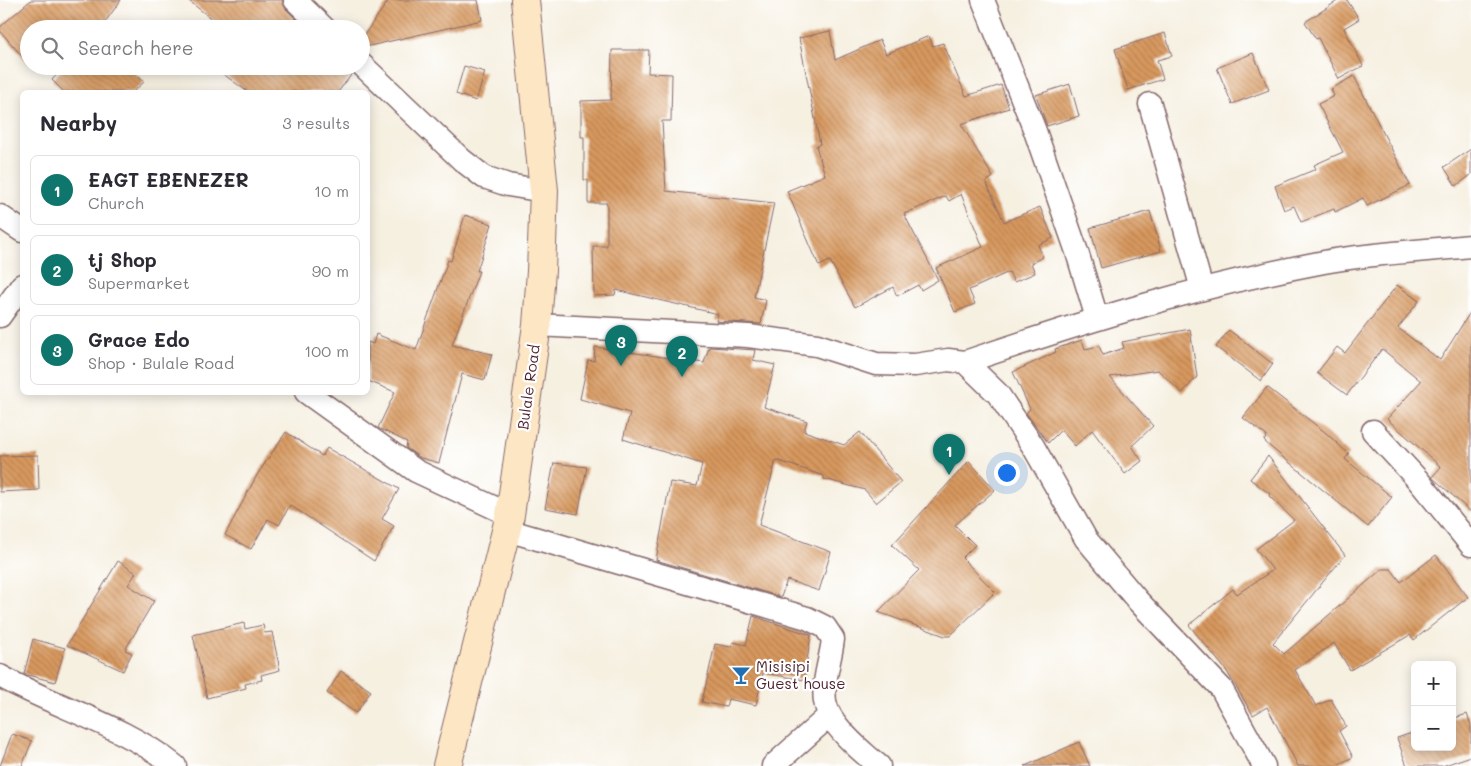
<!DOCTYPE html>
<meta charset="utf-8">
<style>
body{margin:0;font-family:Mali,sans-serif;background:#f2f2f3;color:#2b2b33}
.controls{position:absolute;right:15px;bottom:15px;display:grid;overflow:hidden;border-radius:8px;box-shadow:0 2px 12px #0003}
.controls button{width:45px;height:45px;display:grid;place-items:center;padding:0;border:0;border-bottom:1px solid #e1e1e2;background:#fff;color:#2b2b33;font:25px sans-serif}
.you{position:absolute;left:1006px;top:472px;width:18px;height:18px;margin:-12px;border:4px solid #fff;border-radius:50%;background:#1a73e8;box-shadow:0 0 0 8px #1a73e833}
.badge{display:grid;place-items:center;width:32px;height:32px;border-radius:50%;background:#0f766e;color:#fff;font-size:16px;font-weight:700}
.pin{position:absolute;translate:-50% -41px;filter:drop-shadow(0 1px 2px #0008)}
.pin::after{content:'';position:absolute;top:26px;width:18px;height:15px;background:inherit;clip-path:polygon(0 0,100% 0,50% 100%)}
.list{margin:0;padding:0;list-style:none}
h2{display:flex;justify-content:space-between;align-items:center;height:65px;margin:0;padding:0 20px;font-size:21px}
h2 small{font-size:16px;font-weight:400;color:#7c7c81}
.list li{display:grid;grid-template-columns:32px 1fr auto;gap:15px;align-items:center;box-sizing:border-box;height:70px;margin:0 10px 10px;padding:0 10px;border:1px solid #e1e1e2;border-radius:8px}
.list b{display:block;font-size:19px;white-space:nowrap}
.list p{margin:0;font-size:16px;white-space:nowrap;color:#7c7c81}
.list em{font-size:16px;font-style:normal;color:#7c7c81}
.icon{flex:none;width:28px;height:28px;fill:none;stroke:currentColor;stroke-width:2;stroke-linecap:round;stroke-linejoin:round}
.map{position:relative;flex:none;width:1471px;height:766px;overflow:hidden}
.search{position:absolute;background:#fff;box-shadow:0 2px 12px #0003;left:20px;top:20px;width:350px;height:55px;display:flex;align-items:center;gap:12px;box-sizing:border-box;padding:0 18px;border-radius:28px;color:#7c7c81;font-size:19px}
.panel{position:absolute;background:#fff;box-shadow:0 2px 12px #0003;left:20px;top:90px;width:350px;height:305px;border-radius:8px}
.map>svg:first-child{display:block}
.building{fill:url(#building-back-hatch)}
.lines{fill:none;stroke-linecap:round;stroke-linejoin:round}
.street-casing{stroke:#86686b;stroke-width:25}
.secondary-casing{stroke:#86686b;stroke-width:30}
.street{stroke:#fff;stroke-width:22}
.secondary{stroke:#fce6c4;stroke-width:28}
.labels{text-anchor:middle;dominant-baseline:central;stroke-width:4.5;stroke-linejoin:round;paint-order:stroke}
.street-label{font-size:15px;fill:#4a1f2b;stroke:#fff}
.poi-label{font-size:15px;fill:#4a1f2b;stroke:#fff;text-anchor:start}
</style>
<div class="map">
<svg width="1471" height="766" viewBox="0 0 1471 766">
<defs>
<pattern id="building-back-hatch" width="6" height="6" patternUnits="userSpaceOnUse" patternTransform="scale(1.25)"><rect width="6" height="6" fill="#d8995e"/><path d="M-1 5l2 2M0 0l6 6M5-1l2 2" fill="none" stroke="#b17c4e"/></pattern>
</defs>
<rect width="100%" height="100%" fill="#fff"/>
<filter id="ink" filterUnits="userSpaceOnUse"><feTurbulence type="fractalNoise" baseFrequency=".02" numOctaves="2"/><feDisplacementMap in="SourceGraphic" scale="10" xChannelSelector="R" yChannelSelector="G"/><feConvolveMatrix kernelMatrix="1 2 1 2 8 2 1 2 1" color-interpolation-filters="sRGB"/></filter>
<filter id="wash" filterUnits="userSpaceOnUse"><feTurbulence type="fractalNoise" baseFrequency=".0096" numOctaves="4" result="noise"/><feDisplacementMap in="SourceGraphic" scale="20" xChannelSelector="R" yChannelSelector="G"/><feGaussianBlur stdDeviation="1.12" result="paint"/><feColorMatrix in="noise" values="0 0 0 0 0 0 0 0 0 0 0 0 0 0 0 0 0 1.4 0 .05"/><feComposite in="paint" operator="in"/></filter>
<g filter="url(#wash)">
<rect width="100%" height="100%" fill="#f6f0e1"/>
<g id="blocks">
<!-- building -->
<path class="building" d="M31,0H121L100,29H29V64L0,31V27Z
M188,0H282L286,9L306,29H224Z
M389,0H478L482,20L361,48V39Z
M1339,0H1347L1359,19L1344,28L1363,66L1339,79L1318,38L1316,39L1305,22Z
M830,31L835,60L880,40L886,54L929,36L933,46L943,43L966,96L1001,85L1009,108L961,124L993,177L986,182L1004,222L1040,207L1053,238L1038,245L1043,257L1031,263L1035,273L1014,282L1009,272L969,290L975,304L955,312L936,268L983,247L961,194L949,201L946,196L904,214L938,280L921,290L918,285L897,296L893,287L855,307L830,261L819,266L787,191L825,175L816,146L820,144L799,38Z
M1165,33L1172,56L1157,60L1163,79L1128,90L1115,49Z
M612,50H649L648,73L672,74L671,121H662L666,191L774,203L754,297L766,300L761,324L716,321L718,314L616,290L615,295L594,296L593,246H607V203H588V180H584V137H581V101L611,100Z
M1253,53L1269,90L1232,104L1217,68Z
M65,66H128L144,82L133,92H64L52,80Z
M212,66H348L352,74L338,92H248Z
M464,66L485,72L476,101L456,94Z
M1354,76L1410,185L1367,206L1363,198L1335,212L1334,209L1301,222L1294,206L1284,210L1275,186L1316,169L1314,165L1343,152L1318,104L1334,96L1331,89Z
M1070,84L1079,116L1047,126L1036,95Z
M1471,149V175L1456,186L1444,167Z
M1150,211L1161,251L1101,268L1090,228Z
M465,215L492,224L477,271H479L452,345L492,354L485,380L462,374L439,463L421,458L406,448L407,442L378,428L395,392L368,381V342L373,344L376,334L416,350L448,260L451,261Z
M1397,285L1419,301L1398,328L1440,360L1471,311V512L1432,477L1441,467L1387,419L1421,381L1382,349L1347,395L1317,373L1337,347L1345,353Z
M1190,329L1197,377L1182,393L1158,370L1110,377L1153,426L1132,446L1142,461L1125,474L1092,430L1075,446L1061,430L1048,443L1026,413L1030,409L1013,372L1056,352L1055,349L1082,340L1085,349L1099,346L1103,355L1124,348L1122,342Z
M1229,330L1273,364L1261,381L1216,347Z
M595,347L704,363L709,347L755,350L753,360L775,365L764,407L807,421L804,431L844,445L860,432L901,482L876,503L865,490L824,479V476L776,460L759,525L831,552L819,591L787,580L781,597L656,560L670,482L697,486L702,464L623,439L630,413L580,399L588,360L594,361Z
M1267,387L1326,433L1349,454L1345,459L1392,497L1368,527L1273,449L1264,441L1267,436L1243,418Z
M286,432L322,456L327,448L399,489L382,519L394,526L374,561L290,505L279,525L268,519L251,549L225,535L257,475Z
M38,455L39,490L0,492V456Z
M1268,456L1345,555L1273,643L1284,654L1382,569H1391L1401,582L1436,555L1468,597L1414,640L1410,635L1350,670L1334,643L1295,670L1316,706L1331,699L1346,726L1339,731L1353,757L1335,766H1298L1267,707L1253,715L1226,670L1189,625L1233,589L1237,594L1273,570L1256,549L1294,520L1269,496L1270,494L1250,479Z
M969,461L995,490L955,525L975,545L962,558L995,592L950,636H945L878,612L919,570L892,545Z
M554,463L587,467L578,514L545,508Z
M118,561L136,573L128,585L154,601L125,650L132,653L123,671L67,645Z
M753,616L811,635L804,680L763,673L756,705L728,699L726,707L702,702L715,644L731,647L733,642L746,645Z
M244,623L245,629L263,625L265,633L272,632L280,670L261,675L262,680L245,684L246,688L207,698L193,635Z
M33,639L65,648L55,682L24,674Z
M341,671L371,691L356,713L327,693Z
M1467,714L1471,725V756L1442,766H1407L1397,738L1415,732V747H1452V719Z
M12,734L32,741L22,766H0Z
M1079,742L1090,766H1025Z"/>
</g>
</g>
<g filter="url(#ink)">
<use href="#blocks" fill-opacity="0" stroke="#86686b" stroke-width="1"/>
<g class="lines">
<!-- street casing -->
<g class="street-casing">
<path id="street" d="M295,0L325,29
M983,0L1035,131L1077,252L1097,318
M361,64L462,160L484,177L508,185L544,191
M1150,104L1202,289
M0,216L22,231
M0,316L22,285
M537,325L748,336L817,345L876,364L915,365L948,360L965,362L998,394L1033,446L1086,539L1138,601L1221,688L1264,766
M965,362C1083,322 1201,285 1324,262C1372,253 1422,251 1471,246
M306,392L416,471L510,515
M1373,431L1418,480L1471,545
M507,530L807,618L825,627L833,639C831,659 822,681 825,701C828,724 862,752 879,766
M0,676C57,708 123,725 175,766
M773,766L830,715"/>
</g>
<!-- secondary casing -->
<g class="secondary-casing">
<path id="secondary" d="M447,766L510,515L537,325L541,271L544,191L525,0"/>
</g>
<!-- street -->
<use href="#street" class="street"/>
<!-- secondary -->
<use href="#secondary" class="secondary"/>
</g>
</g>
<!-- icons -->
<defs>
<g id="bar-bare" transform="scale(1.5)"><path d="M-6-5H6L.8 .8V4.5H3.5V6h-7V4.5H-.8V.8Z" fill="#1f6fb2" stroke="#fff" stroke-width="2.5" paint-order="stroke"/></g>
</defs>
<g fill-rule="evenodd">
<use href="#bar-bare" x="741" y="675"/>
</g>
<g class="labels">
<!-- street labels -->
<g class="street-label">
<text transform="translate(528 387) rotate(-82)">Bulale Road</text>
</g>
<!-- poi labels -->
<g class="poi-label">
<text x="756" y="666">Misisipi<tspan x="756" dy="17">Guest house</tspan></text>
</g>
</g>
</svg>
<div class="controls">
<button>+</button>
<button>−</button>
</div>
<div class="you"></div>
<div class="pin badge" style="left:949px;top:475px">1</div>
<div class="pin badge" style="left:682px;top:377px">2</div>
<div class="pin badge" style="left:621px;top:366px">3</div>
<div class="search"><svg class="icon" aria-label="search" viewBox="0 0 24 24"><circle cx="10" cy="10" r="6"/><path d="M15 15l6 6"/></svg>Search here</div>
<section class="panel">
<h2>Nearby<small>3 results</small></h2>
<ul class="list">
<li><span class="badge">1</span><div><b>EAGT EBENEZER</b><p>Church</p></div><em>10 m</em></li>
<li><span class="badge">2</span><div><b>tj Shop</b><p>Supermarket</p></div><em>90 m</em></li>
<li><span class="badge">3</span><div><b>Grace Edo</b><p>Shop · Bulale Road</p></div><em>100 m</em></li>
</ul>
</section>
</div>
